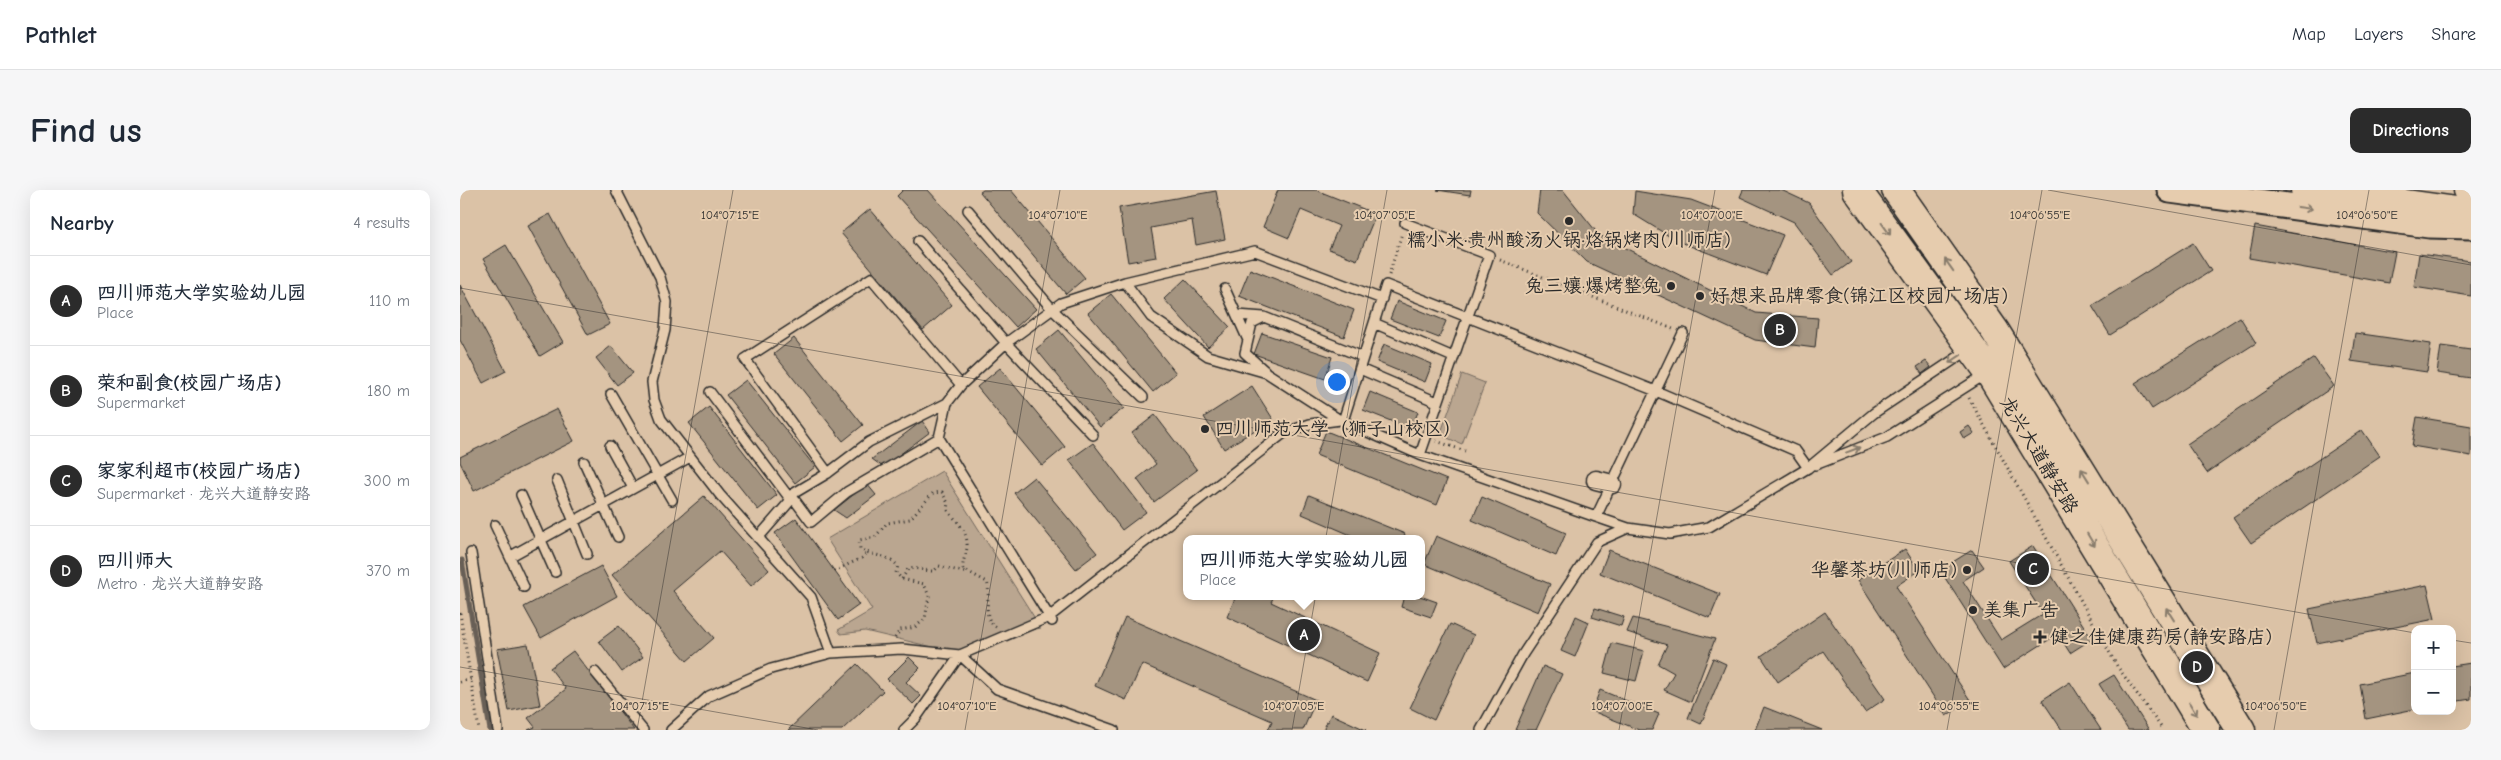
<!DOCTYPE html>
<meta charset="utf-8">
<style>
body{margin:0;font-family:"Comic Neue","LXGW WenKai TC",sans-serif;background:#f6f6f7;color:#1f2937}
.controls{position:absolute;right:15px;bottom:15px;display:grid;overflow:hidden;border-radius:10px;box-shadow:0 5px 20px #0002}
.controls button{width:45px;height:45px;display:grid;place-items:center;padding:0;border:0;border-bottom:1px solid #e0e1e3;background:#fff;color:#1f2937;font:25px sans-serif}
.you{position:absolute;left:876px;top:191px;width:18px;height:18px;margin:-12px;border:4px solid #fff;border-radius:50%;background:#1a73e8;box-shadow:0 0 0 8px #1a73e833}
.badge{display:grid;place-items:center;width:32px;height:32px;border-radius:50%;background:#2b2b2b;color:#fff;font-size:16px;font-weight:700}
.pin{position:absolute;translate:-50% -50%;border:2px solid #fff;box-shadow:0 1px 5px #0006}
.popup{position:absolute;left:723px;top:345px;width:242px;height:65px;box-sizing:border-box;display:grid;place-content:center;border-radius:10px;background:#fff;filter:drop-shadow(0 1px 4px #0005);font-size:16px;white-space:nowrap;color:#747a83}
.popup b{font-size:19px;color:#1f2937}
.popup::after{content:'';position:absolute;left:50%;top:100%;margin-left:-10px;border:10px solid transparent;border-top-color:#fff}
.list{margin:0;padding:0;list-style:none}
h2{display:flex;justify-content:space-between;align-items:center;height:65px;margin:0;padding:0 20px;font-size:21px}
h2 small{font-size:16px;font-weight:400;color:#747a83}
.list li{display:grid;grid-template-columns:32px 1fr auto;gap:15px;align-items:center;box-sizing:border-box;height:90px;padding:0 20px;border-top:1px solid #e0e1e3}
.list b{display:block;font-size:19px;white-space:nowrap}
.list p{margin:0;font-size:16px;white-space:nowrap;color:#747a83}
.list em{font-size:16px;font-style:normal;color:#747a83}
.map{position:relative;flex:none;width:2011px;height:540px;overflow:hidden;border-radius:10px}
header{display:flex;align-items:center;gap:30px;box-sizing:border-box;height:70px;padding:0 25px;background:#fff;border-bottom:1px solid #e0e1e3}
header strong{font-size:24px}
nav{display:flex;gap:28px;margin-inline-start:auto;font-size:18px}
.intro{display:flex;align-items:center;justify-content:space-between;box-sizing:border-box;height:120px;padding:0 30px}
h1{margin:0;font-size:35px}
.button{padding:12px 22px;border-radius:10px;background:#2b2b2b;color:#fff;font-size:18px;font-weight:700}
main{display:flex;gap:30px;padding:0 30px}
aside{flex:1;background:#fff;border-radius:10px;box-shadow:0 5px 20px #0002}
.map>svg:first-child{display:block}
.green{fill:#baa690;stroke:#72685e}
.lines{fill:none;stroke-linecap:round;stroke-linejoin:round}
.stream{stroke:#685f56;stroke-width:5}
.building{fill:#a49480;stroke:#2b2b2b}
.service-casing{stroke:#2b2b2b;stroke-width:12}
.minor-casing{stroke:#2b2b2b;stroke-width:21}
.secondary-casing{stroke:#2b2b2b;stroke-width:29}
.primary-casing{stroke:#2b2b2b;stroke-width:31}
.path{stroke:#2b2b2b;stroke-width:3;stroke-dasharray:1 4;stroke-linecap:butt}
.service{stroke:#e6ccae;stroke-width:9}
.minor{stroke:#e6ccae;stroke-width:18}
.secondary{stroke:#e6ccae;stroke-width:25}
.primary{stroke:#e6ccae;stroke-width:28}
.oneway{stroke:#887c6c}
.ticks{fill:none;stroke:#2b2b2b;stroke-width:1;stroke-opacity:0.45}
.poi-dot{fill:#2b2b2b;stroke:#e6ccae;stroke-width:2}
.labels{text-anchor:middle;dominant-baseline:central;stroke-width:4;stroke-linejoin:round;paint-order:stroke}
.poi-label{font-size:19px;fill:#2b2b2b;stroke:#e6ccae;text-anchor:start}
.street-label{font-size:19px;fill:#2b2b2b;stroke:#e6ccae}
.ticks-label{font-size:12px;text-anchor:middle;fill:#2b2b2b;stroke:#e6ccae;stroke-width:4;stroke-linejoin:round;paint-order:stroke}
</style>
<header>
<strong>Pathlet</strong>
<nav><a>Map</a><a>Layers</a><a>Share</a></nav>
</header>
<div class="intro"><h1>Find us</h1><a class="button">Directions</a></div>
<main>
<aside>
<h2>Nearby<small>4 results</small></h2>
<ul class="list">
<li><span class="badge">A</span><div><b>四川师范大学实验幼儿园</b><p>Place</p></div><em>110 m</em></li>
<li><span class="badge">B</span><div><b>荣和副食(校园广场店)</b><p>Supermarket</p></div><em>180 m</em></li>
<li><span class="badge">C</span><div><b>家家利超市(校园广场店)</b><p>Supermarket · 龙兴大道静安路</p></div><em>300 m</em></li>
<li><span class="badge">D</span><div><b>四川师大</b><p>Metro · 龙兴大道静安路</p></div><em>370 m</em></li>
</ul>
</aside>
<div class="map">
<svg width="2011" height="540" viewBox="0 0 2011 540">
<rect width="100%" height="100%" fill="#dbc2a6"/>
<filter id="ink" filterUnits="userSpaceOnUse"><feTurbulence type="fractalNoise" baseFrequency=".02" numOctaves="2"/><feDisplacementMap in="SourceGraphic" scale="10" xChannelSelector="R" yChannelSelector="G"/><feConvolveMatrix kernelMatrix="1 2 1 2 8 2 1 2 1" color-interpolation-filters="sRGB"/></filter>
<g filter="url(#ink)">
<!-- green -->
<path class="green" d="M1002,184L1025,193L1002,254L980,245Z
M482,281L581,438L546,445L502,464L405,441L381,444L378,440L412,420L367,349Z"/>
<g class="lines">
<!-- stream -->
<path class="stream" d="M2,370L30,540"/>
</g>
<!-- building -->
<path class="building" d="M443,0H468L576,119L556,137L437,6Z
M523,0H551L625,88L606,104L520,2Z
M818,0H856L916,24L897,70L869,59L879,36L841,20L829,48L803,37Z
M977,0H1011L1010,5Z
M1080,0H1103L1139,45L1296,123L1358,128L1355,158L1295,150L1127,72L1077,23Z
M1283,0H1321L1349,13L1391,72L1373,85L1334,32L1280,7Z
M756,1L765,49L736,55L732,30L691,38L696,67L668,72L659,18Z
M1175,1L1231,10L1323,45L1306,85L1217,51L1173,24Z
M410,19L492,115L463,140L381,43Z
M90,24L150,134L128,145L68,36Z
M1795,36L1935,62L1929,93L1789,68Z
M1733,53L1751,81L1650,145L1632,116Z
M46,55L103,152L80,166L23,69Z
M1959,64L2011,71V106L1954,97Z
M790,79L894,120L884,147L779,106Z
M725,89L770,137L748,157L704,109Z
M0,95L46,181L23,193L0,150Z
M651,104L716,183L693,202L628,123Z
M937,111L986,131L979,148L930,129Z
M1780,127L1796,153L1692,219L1675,193Z
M599,140L664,218L640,237L576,159Z
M802,143L872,167L865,189L794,164Z
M1895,143L1971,154L1967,182L1891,171Z
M334,148L403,235L383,251L314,164Z
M924,154L972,174L965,192L917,172Z
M151,156L173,183L157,195L136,168Z
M1981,156L2011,160V188L1977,183Z
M1854,168L1874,196L1747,283L1727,254Z
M1466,171L1471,177L1462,184L1457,177Z
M540,178L605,257L582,276L517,197Z
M286,190L355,277L335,293L266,205Z
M792,196L813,229L764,259L744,227Z
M910,202L958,222L951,239L903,220Z
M249,217L317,305L298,320L229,233Z
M97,219L114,251L14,301L0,272V267Z
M695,225L737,280L694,312L677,289L696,274L672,243Z
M1957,227L2011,236V266L1952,256Z
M462,231L470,242L423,277L412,269Z
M1509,236L1514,243L1504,249L1500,242Z
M1902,240L1920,266L1791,353L1773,327Z
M866,241L987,290L977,315L856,265Z
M633,253L686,322L662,340L609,270Z
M574,287L637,363L616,379L554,303Z
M407,294L416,305L386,328L374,320Z
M849,305L945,344L943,349H900L842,324Z
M244,306L309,380L291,396L260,361L213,401L254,448L227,471L152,385Z
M1022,307L1106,343L1096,366L1012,330Z
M336,328L399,415L378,430L315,343Z
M976,346L1090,394L1078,422L964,374Z
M1573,356L1632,449L1610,463L1598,444L1543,479L1480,380L1512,360L1524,377L1503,391L1541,450L1583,424L1549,371Z
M1445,359L1459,381L1436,396L1510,510L1486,526L1398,390Z
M1149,360L1260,404L1250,428L1140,383Z
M141,376L157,406L81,448L64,417Z
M1967,395L1975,429L1857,453L1849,419Z
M776,406H814L811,412L920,463L907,492L767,427Z
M944,406H960L977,412L971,427L941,417Z
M1135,418L1164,427L1161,436L1132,427Z
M1365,422L1425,509L1405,522L1363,461L1318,492L1301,466Z
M1116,426L1129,432L1115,467L1101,461Z
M665,427L856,510L843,540H808L812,531L682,474L666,510L635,496Z
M1173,428L1255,449L1231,512L1204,500L1214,483L1198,474L1207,455L1167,442Z
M990,434L1014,445L974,530L950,518Z
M159,436L183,467L162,482L139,451Z
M1152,453L1184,461L1176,491L1144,483Z
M68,454L80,515L49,521L37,459Z
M113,461L174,540H68L75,537L68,528L106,499L90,478Z
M449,467L460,478L446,492L461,506L453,514L427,489Z
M1253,468L1266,474L1241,534L1228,528Z
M2011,473V509L1992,512V476Z
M397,474L423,501L382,540H328Z
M1083,476L1102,484L1076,540H1055Z
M1955,483V519L1906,529L1900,494Z
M1654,485L1689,540H1668L1639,494Z
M1610,492L1641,540H1602L1582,510Z
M1140,500L1199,524L1192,540H1179L1132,521Z
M1304,517L1362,540H1295Z
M871,524L906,540H863Z"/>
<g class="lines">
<!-- service casing -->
<g class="service-casing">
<path id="service" d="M156,0L200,87L207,112L205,140L192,192L194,210L201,229L260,305L351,407L371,463
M508,20L592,119L683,207
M945,33L1029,65L960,265
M458,51L546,153L633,245
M665,92L691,127L748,166L807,183L880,230L960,265L1136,327L1168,338L1210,344L1249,337L1348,278L1414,223L1510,159
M765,99L787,148
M777,125L804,127
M914,133L993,167
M900,179L977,212
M805,181L785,163L792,133L804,127L903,167
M250,202L331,310
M151,204L212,310
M487,213L479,248L592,431
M883,231L926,95L1196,201L1336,261L1348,278
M150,256L173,298
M124,272L158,347
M1355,275L1427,247L1526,184
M368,283L285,169L411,88L501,195
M97,290L127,364
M61,305L95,382
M331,305L351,332L387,302L479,248
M1136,327L1223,143
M35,335L64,397
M298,348L331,310V305L368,283L409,252L487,213L501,195L546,153L601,113L665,92L795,61L922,109
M11,363L38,540
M51,366L230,267
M135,482L183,540
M211,540L249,506L311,479L371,463L442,459L500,465L589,427L824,243L850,234L880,230
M444,540L456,528L500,465L537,499L654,540
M1021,540L1063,464L1137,352L1168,338"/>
</g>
<!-- minor casing -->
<g class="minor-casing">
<path id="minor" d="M1136,290L1152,294"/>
</g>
<!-- secondary casing -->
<g class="secondary-casing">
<path id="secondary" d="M1710,0L1969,35L2011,36"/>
</g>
<!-- primary casing -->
<g class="primary-casing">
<path id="primary" d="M1397,0L1529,182L1746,540
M1436,0L1535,141L1781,540
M1845,0L2011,23
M2008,0H2011"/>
</g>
<!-- path -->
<path class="path" d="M1040,70L1213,139
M929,85L942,43
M1509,208L1657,476L1703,540
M976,251L1005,261
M374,381L402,368L407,363
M442,389L448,379C458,377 464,381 474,381L479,376L507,383
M0,423L19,540
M435,448L440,440L455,437L465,429L469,406L464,394L442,389L436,383L438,376C427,364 414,367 400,359L399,350L415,347L427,333L450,329L473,303L482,302L488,313L487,319C495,331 508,339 507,356C507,364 502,370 503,379L527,392C532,407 520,427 536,437
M0,492L11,489"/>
<!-- service -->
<use href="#service" class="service"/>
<!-- minor -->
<use href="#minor" class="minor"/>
<!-- secondary -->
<use href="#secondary" class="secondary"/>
<!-- primary -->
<use href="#primary" class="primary"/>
</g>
<!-- one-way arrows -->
<defs><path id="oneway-shaft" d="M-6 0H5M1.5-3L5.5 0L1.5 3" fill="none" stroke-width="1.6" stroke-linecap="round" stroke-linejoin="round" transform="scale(1.25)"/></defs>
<g class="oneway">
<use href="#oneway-shaft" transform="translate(1845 18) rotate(8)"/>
<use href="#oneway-shaft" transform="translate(1426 39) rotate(54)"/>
<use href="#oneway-shaft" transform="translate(1489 75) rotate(-125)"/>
<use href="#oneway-shaft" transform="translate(1495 169) rotate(146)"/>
<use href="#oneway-shaft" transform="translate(1393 260) rotate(-21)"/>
<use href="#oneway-shaft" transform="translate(1625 285) rotate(-122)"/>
<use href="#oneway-shaft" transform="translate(1631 350) rotate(59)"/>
<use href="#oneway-shaft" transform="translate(1710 424) rotate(-122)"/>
<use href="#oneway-shaft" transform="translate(1733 519) rotate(59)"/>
</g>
</g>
<!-- ticks -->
<path class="ticks" d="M1588,0L2011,75M0,98L1955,443M1992,450L2011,453M0,477L358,540M177,540L273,0M505,540L600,0M832,540L927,0M1159,540L1255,0M1487,540L1582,0M1814,540L1909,0"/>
<!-- markers -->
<g class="poi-dot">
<circle cx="1109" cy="31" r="5"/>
<circle cx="1211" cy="96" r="5"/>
<circle cx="1240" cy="106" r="5"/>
<circle cx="745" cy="239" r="5"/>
<circle cx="1507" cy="380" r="5"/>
<circle cx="1513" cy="420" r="5"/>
<path d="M1577.5 439.5h5v5h5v5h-5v5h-5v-5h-5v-5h5z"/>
</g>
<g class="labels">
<!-- poi labels -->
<g class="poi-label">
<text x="1109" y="50" text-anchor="middle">糯小米·贵州酸汤火锅·烙锅烤肉(川师店)</text>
<text x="1201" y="96" text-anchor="end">兔三孃·爆烤整兔</text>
<text x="1250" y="106">好想来品牌零食(锦江区校园广场店)</text>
<text x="755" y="239">四川师范大学（狮子山校区）</text>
<text x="1497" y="380" text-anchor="end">华馨茶坊(川师店)</text>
<text x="1523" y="420">美集广告</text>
<text x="1590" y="447">健之佳健康药房(静安路店)</text>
</g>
<!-- street labels -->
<g class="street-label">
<text transform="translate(1579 265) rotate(59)">龙兴大道静安路</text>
</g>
</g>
<g class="ticks-label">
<text x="270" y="29">104°07'15"E</text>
<text x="598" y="29">104°07'10"E</text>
<text x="925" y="29">104°07'05"E</text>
<text x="1252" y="29">104°07'00"E</text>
<text x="1580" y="29">104°06'55"E</text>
<text x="1907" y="29">104°06'50"E</text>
<text x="180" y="520">104°07'15"E</text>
<text x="507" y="520">104°07'10"E</text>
<text x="834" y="520">104°07'05"E</text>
<text x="1162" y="520">104°07'00"E</text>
<text x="1489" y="520">104°06'55"E</text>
<text x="1816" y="520">104°06'50"E</text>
</g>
</svg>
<div class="controls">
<button>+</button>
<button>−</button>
</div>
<div class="you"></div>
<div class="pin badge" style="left:844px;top:445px">A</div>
<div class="popup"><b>四川师范大学实验幼儿园</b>Place</div>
<div class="pin badge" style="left:1320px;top:140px">B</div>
<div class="pin badge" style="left:1573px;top:379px">C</div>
<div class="pin badge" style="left:1737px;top:477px">D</div>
</div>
</main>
